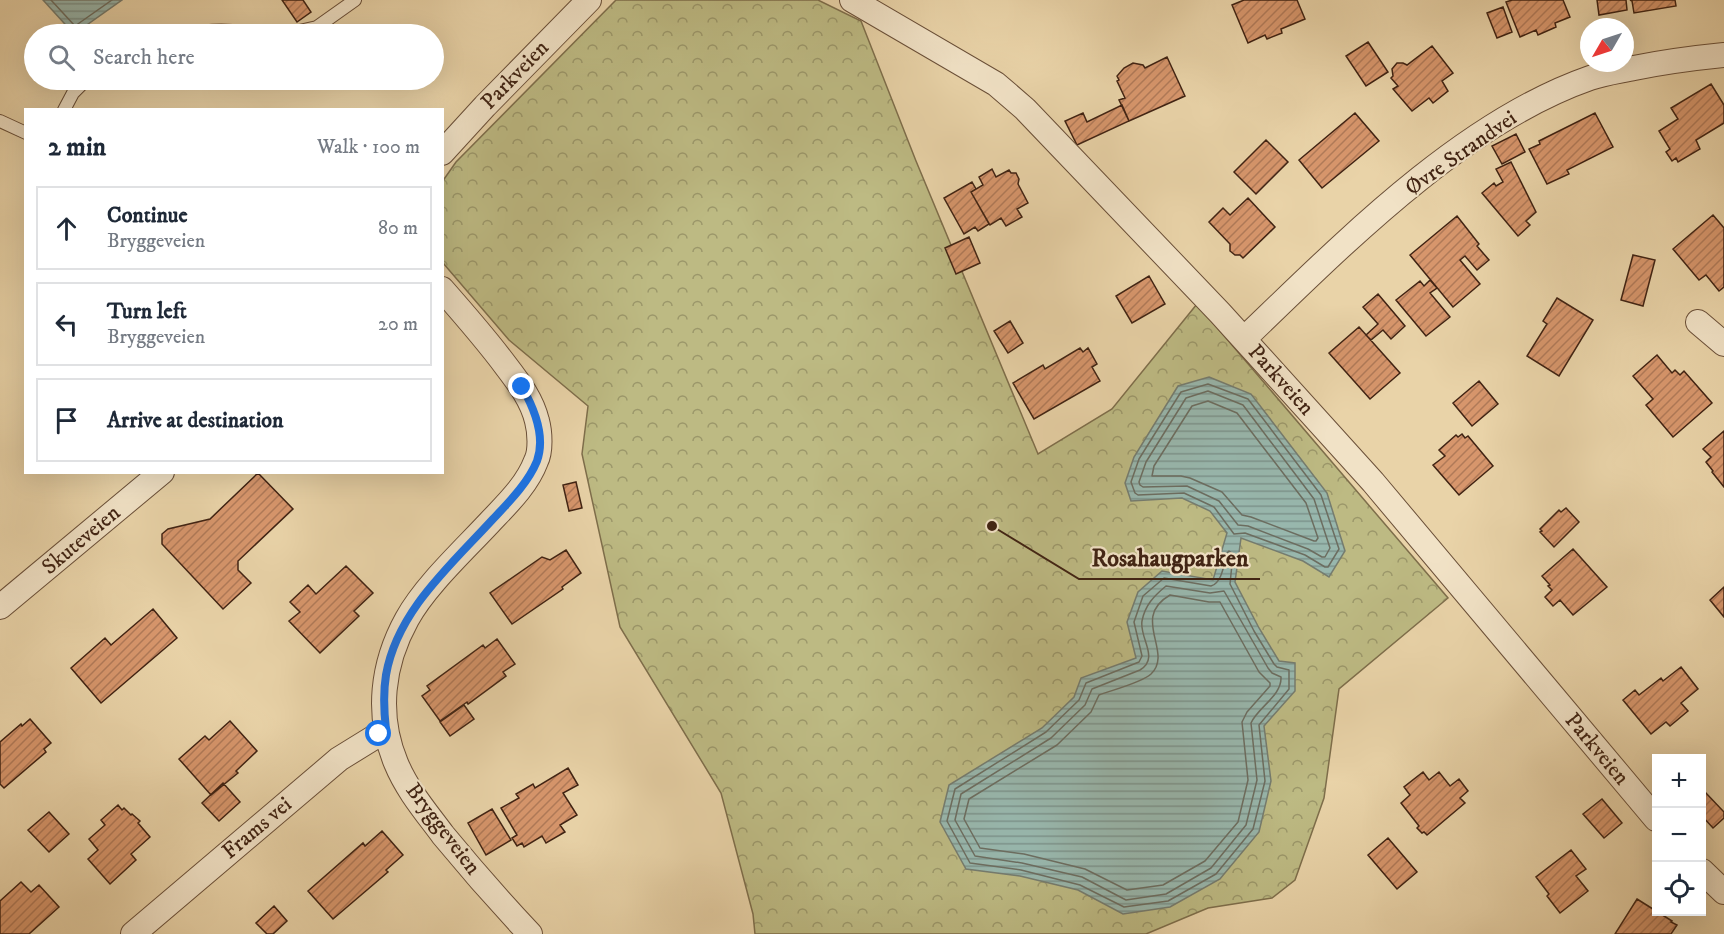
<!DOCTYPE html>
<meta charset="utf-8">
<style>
body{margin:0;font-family:"IM FELL DW Pica",serif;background:#f2f2f3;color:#1f2937}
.controls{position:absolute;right:18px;bottom:18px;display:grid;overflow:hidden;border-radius:0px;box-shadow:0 6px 24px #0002}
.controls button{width:54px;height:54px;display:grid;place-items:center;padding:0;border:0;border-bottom:2px solid #e0e1e3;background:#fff;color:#1f2937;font:30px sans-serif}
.compass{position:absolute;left:1580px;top:18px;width:54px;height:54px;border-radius:50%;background:#fff;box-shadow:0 6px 24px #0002;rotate:231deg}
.stop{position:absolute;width:18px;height:18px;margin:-14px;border:4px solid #1a73e8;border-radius:50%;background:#fff}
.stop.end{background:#1a73e8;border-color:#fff;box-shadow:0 2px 6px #0008}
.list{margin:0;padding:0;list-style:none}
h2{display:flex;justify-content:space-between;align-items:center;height:78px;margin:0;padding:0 24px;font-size:26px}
h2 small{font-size:20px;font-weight:400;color:#747a83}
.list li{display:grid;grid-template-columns:39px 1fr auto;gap:18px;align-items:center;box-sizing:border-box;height:84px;margin:0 12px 12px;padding:0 12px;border:2px solid #e0e1e3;border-radius:0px}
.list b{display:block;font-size:22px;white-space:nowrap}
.list p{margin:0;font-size:20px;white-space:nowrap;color:#747a83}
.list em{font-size:20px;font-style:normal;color:#747a83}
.icon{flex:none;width:33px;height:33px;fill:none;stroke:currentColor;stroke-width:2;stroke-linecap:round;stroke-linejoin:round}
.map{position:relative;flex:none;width:1724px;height:934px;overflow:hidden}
.search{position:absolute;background:#fff;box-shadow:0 6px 24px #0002;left:24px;top:24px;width:420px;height:66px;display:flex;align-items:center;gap:15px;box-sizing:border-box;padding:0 21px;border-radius:33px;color:#747a83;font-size:22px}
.panel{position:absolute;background:#fff;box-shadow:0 6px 24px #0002;left:24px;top:108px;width:420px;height:366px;border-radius:0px}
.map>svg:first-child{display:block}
.forest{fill:url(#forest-crowns);stroke:#7e6e4b;stroke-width:1.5}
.water{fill:url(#water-rules);stroke:#757c6f;stroke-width:1.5}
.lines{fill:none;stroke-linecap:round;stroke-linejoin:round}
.shore{stroke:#6c6d60;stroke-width:1.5}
.building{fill:url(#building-hatch);stroke:#402313;stroke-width:1.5}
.service-casing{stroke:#6a4f38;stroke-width:14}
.minor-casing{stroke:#6a4f38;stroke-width:26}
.service{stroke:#f1e2c6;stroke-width:12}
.minor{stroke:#f1e2c6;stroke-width:24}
.route{stroke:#1a73e8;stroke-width:8}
.labels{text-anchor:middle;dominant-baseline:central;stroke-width:4.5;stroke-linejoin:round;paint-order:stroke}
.street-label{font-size:22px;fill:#402313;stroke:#f1e2c6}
.leader{fill:none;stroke:#402313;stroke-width:2}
.callout-dot{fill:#402313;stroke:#f1e2c6;stroke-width:2}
.callout-label{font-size:24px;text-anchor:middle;font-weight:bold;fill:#402313;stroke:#f1e2c6;stroke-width:4.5;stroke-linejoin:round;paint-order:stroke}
</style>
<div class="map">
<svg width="1724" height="934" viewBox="0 0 1724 934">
<defs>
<pattern id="forest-crowns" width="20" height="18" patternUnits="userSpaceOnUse" patternTransform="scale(1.5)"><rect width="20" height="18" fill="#bdba83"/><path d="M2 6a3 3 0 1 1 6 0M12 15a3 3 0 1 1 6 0" fill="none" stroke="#9b976a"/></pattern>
<pattern id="water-rules" width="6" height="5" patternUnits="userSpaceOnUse" patternTransform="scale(1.5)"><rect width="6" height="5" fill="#98b7ad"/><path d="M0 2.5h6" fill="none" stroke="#7d948c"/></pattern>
<pattern id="building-hatch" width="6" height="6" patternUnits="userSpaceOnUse" patternTransform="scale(1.5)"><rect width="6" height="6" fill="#d7966c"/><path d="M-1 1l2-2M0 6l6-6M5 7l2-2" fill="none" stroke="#b07a58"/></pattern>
</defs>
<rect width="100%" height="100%" fill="#e9d3a8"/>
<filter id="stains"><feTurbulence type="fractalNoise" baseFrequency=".00333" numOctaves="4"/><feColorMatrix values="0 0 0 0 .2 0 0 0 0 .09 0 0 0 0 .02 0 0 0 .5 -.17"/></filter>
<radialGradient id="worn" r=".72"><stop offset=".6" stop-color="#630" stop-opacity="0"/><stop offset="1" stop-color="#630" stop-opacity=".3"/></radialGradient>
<!-- forest -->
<path class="forest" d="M616,0H818L861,21L916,161L1038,454L1112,409L1197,304L1448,598L1339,689L1324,798L1295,880L1272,898L1208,908L1146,934H755L753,914L721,793L620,627L582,454L588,406L509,340L443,263L442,182L456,162Z"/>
<!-- water -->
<path class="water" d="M43,0H122L74,34Z
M1209,377L1251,394L1327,493L1345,551L1329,577L1303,561L1241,538L1235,582L1259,628L1279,661L1295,663V691L1264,726L1271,781L1259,832L1220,879L1170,907L1123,914L1078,890L1020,876L966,869L940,822L949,785L1042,728L1074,697L1081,678L1136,658L1127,622L1138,592L1162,571L1213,580L1227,533L1210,511L1182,498L1131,501L1125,483L1134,457L1178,386Z"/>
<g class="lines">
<!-- shore -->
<path class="shore" d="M51,0L75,26L112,0
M1208,384L1248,399L1321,495L1339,549L1328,567H1325L1305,555L1245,533L1234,534L1214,507L1184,493L1138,495L1135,493L1131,482L1139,459L1181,392Z
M1208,391L1243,405L1314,499L1330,548L1325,557H1322L1308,549L1248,526L1238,525L1219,501L1187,486L1143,487L1140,485L1139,482L1146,462L1186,398Z
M1208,401L1237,413L1306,503L1318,538L1316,541H1314L1251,517L1242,515L1222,492L1190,478L1181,476H1152L1154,466L1192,406Z
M1229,551L1233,554L1230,584L1254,631L1274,664L1277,667L1289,670V689L1259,725L1265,781L1253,829L1216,874L1168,901L1124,907L1080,885L1021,870L970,863L947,821L955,789L1046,732L1079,700L1086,683L1139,662L1142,656L1134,622L1143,596L1164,578L1211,586C1222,583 1224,564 1227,553Z
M1166,586L1210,593L1224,591L1268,668L1272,673L1281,677C1282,696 1258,707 1251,723L1257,780L1246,825L1211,868L1166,894L1126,900L1082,877L1022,863L975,856L955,820L961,794L1051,738L1085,705L1092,689L1140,670C1160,658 1139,638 1142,621C1145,605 1154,596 1166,586Z
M1170,595L1209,602H1220L1259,672L1270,683V686L1247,712L1242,722L1248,780L1238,822L1205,861L1163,885L1127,890L1085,869L1024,854L980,848L964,819L969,799L1057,745L1091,712L1099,695C1112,690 1141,683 1151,674C1174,652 1130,618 1170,595Z"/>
</g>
<!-- building -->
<path class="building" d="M282,0H303L311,12L297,22Z
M1244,0H1297L1305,19L1281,29L1282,33L1267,39L1265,35L1248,43L1232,5Z
M1512,0H1563L1570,17L1555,23L1556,27L1538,35L1536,30L1520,37L1506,2Z
M1597,0H1626L1627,10L1599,15Z
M1630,0H1675L1676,6L1634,13L1632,1Z
M1503,7L1512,32L1497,38L1487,13Z
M1368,42L1388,72L1366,86L1346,56Z
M1432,46L1453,73L1442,81L1448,91L1433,103L1429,98L1412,111L1393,89L1398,86L1391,78L1393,76L1392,69L1397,63H1403L1407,65Z
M1167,57L1185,96L1129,121L1119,100L1125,98L1117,81L1119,80L1117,76L1124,68L1133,63L1143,65L1145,68Z
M1711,84L1724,105V123L1696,140L1700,149L1678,162L1676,158L1672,161L1666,152L1670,149L1659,131L1678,119L1671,108Z
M1122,105L1129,121L1077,145L1065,121L1083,113L1087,122Z
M1355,113L1379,141L1322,188L1299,160Z
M1595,113L1613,147L1567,170L1569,174L1547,184L1529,149L1540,144L1539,141Z
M1516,134L1525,152L1502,164L1492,146Z
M1266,140L1288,162L1256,194L1234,172Z
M1511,162L1536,212L1526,221L1530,225L1518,236L1482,193L1494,183L1496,186L1503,182L1496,169Z
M992,169L996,177L1009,170L1011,173H1016L1019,179L1018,184L1028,203L1017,209L1022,217L1006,226L1001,218L990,225L971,192L983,185L979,177Z
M972,182L976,189L971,192L989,224L978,231L975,227L964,234L944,198Z
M1248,198L1275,227L1243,258L1240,255H1235L1230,251V244L1209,222L1223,208L1230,215Z
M1713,215L1724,228V287L1719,291L1706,275L1699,280L1673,249Z
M1457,216L1479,244L1477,246L1489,260L1477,270L1465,256L1460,260L1480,284L1453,307L1410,255Z
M969,237L980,263L956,274L945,248Z
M1633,255L1655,260L1643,306L1621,300Z
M1149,276L1165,304L1132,323L1116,296Z
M1430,280L1437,288L1430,293L1450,317L1426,336L1396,300L1420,281L1424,286Z
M1378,294L1405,326L1391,339L1383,330L1371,340L1366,335L1378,324L1363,307Z
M1557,298L1593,320L1559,376L1527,356L1547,324L1543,321Z
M1010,321L1023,343L1008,353L994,331Z
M1359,327L1400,373L1370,399L1329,353Z
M1080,348L1083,352L1088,348L1097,364L1092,367L1100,381L1034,419L1013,383L1043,365L1045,369Z
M1657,355L1672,373L1675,370L1680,375L1684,371L1712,403L1673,437L1646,405L1653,399L1633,376Z
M1479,381L1498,404L1472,426L1453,403Z
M1724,431V487L1712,472L1713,471L1706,462L1711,457L1703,449Z
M1462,434L1465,438L1468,436L1493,466L1459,495L1433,465L1445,456L1439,450L1456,435L1458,437Z
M258,473L293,509L238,561V570L251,583L223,609L162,544V534L168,529L210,519Z
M576,482L582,508L569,511L563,485Z
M1566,508L1579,522L1554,547L1540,532L1542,531L1540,529L1559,510L1561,512Z
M1573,549L1607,587L1573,615L1560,600L1553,606L1545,597L1552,590L1548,586L1550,585L1542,576Z
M566,550L581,573L562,587L563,589L512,624L490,593L542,557L550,560Z
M346,566L373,593L354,611L359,616L320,653L289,621L300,612L290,602L308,585L316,594Z
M1724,587V617L1710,600Z
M153,609L177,638L101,703L71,668L105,638L111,645Z
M497,639L515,664L503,672L506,676L468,704L467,702L440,721L422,696L430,690L427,686L483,645L485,648Z
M1681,667L1698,689L1681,703L1688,711L1670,726L1666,722L1651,734L1623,700L1635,690L1639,695L1661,678L1663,681Z
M464,705L474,719L450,736L440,722Z
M30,719L51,743L44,749L46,752L4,788L0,784V742L21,724L22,726Z
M230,721L257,751L236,771L238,773L211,795L179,759L205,736L209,740Z
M568,768L578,785L563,793L577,815L560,825L565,832L546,843L542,836L524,847L522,843L517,846L512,838L517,835L501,808L519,798L516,794L533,784L535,788Z
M1423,772L1429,780L1439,772L1450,786L1459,779L1468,791L1460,798L1465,803L1427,835L1424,832L1422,833L1417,828L1419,826L1401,803L1410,795L1404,787Z
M223,783L240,802L219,821L202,803Z
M1705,792L1724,812V818L1713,828L1702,816V795Z
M1602,799L1622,823L1604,838L1583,814Z
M118,805L122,810L124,808L131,815L132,814L140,821L138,823L150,837L131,854L136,860L110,884L88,859L98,850L89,839L105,825L101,820Z
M492,809L511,840L486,855L468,823Z
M49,812L69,834L49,852L28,830Z
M382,831L403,855L386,870L388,872L333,919L308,891L363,843L365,846Z
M1388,838L1417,872L1397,889L1368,855Z
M1571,850L1586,869L1576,876L1588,891L1560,913L1547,896L1549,894L1536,877Z
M21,882L31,892L39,885L59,907L29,934H0V901Z
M1637,899L1672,921L1671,922L1677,925L1671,934H1615Z
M274,906L287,921L273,934H267L256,923Z"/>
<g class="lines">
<!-- service casing -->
<g class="service-casing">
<path id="service" d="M188,34C214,28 240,31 266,34
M286,34L317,27L355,0
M64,110L73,93L86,80
M0,121L26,133"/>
</g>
<!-- minor casing -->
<g class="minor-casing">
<path id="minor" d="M852,0L996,84L1025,109L1220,313L1373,482L1656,819
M442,153L485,106L589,0
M442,289C464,314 486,339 506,366C519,383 532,400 537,421C540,432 541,451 536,461C527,485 507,504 490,522C464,550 425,586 407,619C382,664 376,715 396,763C407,790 426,812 443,835C471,869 500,902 530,934
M1698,322L1724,344
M1244,339C1342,245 1461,123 1590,78C1604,73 1620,71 1634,68C1664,62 1694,58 1724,55
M0,607L162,472
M1702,871L1724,892
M133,934L339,759L386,730"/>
</g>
<!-- service -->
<use href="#service" class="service"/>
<!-- minor -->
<use href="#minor" class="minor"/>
</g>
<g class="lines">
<!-- route -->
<path class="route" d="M379,734L386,730C384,712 383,693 386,675C397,611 451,565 493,519C509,502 528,483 537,461C546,436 534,408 522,387"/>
</g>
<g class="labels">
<!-- street labels -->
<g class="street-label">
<text transform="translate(515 75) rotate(-46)">Parkveien</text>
<text transform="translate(1461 153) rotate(-35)">Øvre Strandvei</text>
<text transform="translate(1281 380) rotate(48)">Parkveien</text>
<text transform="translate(81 540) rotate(-40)">Skuteveien</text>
<text transform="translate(1597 749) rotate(50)">Parkveien</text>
<text transform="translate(257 828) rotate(-40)">Frams vei</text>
<text transform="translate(443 829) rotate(53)">Bryggeveien</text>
</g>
</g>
<!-- callouts -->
<path class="leader" d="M992 526L1079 579H1260"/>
<circle class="callout-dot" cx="992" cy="526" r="6"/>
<g class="callout-label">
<text x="1170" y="566">Rosahaugparken</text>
</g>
<rect width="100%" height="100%" filter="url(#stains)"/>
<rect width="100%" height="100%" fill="url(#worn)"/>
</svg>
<div class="controls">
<button>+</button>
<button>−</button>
<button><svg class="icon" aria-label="locate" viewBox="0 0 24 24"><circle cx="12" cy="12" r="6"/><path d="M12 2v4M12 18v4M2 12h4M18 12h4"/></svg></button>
</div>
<svg class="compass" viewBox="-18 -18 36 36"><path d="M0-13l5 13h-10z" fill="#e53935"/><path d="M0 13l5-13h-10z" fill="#747a83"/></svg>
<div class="stop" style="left:379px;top:734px"></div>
<div class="stop end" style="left:522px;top:387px"></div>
<div class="search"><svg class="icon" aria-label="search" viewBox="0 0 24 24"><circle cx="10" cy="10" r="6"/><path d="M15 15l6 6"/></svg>Search here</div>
<section class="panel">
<h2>2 min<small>Walk · 100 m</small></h2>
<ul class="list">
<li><svg class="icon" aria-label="ahead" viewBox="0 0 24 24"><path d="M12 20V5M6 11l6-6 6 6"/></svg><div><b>Continue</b><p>Bryggeveien</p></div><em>80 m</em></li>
<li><svg class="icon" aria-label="left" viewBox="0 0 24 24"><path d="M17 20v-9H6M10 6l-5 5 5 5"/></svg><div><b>Turn left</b><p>Bryggeveien</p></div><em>20 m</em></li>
<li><svg class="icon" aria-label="arrive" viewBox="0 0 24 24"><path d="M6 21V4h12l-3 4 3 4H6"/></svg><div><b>Arrive at destination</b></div></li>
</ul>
</section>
</div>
